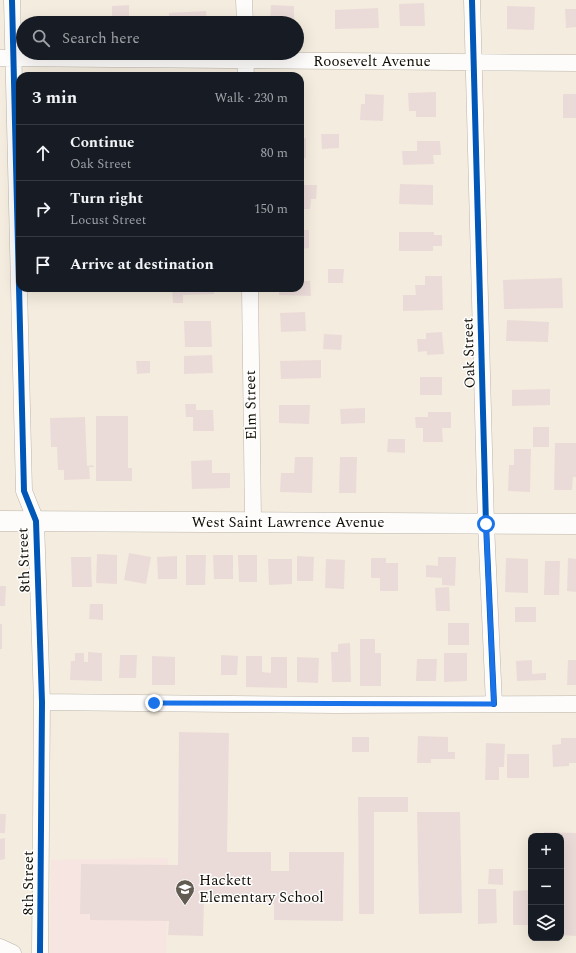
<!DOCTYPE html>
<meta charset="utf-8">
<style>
body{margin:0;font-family:Spectral,serif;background:#242831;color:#f1f3f6}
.controls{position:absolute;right:12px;bottom:12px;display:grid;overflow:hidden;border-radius:8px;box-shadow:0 4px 16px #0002}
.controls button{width:36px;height:36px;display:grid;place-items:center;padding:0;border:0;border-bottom:1px solid #363941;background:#171b24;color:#f1f3f6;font:20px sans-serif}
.stop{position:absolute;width:12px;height:12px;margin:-9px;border:3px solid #1a73e8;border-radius:50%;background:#fff}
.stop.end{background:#1a73e8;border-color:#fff;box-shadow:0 1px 4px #0008}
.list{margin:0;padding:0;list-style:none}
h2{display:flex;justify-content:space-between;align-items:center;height:52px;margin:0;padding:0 16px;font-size:17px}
h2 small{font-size:13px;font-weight:400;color:#9ea1a6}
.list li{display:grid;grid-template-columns:26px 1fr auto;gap:12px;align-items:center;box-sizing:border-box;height:56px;padding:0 16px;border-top:1px solid #363941}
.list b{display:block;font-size:15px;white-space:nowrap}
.list p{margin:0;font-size:13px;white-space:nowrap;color:#9ea1a6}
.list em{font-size:13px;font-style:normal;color:#9ea1a6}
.icon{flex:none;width:22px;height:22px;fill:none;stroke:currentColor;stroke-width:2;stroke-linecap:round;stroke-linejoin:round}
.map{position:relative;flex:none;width:576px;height:953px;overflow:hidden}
.search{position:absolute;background:#171b24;box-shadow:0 4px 16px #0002;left:16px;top:16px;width:288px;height:44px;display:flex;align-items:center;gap:10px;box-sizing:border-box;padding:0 14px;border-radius:22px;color:#9ea1a6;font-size:15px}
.panel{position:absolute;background:#171b24;box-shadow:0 4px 16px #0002;left:16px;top:72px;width:288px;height:220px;border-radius:12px}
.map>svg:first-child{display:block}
.commercial{fill:#f7e5e2}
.building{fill:#ebdbd8}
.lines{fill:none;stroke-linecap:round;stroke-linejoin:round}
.minor-casing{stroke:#bbb5aa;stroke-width:17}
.tertiary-casing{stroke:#bbb5aa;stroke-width:21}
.minor{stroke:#fdfcfa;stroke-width:16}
.tertiary{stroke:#fdfcfa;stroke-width:20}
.cycleway-casing{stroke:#fefefe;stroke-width:8}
.cycleway{stroke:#0057b8;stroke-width:6}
.route{stroke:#1a73e8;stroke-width:5}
.labels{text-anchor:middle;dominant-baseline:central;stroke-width:3;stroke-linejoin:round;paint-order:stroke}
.street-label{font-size:15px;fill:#130f06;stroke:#fefefe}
.poi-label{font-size:15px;fill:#130f06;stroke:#fefefe;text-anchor:start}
</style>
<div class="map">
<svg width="576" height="953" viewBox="0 0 576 953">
<rect width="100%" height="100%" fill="#f4ecde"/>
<!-- commercial -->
<path class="commercial" d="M168,858L166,953H50L51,860Z"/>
<!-- building -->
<path class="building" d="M424,3L425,26H400L399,4Z
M129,5V23H112V6Z
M271,5L294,6V23H270Z
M507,6L535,7L534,30L507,29Z
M378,8L379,28L335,29V10Z
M565,9H576V27L566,28Z
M206,11L207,23H169V13Z
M436,92V117H416V111H409L408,93Z
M365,94L384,95L383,121L360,120L361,104H365Z
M563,94H576V118H563Z
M321,134H339V148L322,149Z
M306,138V158L300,159V139Z
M417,141H440L441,155H433L434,164L403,165L402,151H417Z
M400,184L433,185V205L399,204Z
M300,185H317L316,199H311L310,209H300Z
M300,230H309V248L300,249Z
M399,232H434V235H442V246H433V251H399Z
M328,269H344L343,283H328Z
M425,276H442L443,310L403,311V295H416L415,285H425Z
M562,278L563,308L504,309L503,280Z
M300,281H310L311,296L279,295V288H300Z
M55,288H92V290L55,291Z
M172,288H214V294L183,295V303H173Z
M305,312L306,331L281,332L280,313Z
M507,320L549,322L548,342L506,341Z
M184,321H211L212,347H185Z
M442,332L444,354L427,355V351L418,352L417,339H426V333Z
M324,334L342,335L341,350L323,349Z
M212,355L213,373L184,374V356Z
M321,360V378L281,379L280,361Z
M136,361H150V373L137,374Z
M420,377H442V395H420Z
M550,389V405L512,406V390Z
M185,404H196V410H213L214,431H193V417H186Z
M279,405H310L309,424L279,423Z
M365,408V423L341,424L340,409Z
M428,412H451V428H442L443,442H423V428H416L415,417H428Z
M96,416H128V468H132V481H96Z
M85,417L87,466L93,465L94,467H89L90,479L64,480V470H58L57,447H51L50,418Z
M533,427H549V447H533Z
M388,439H405V453L387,452Z
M555,443H576V477H573L572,490H554Z
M514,449H531L530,492L508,491L509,465H514Z
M295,457H313L312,493L280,492L281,473H294Z
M340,457H357L356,493H339Z
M212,460V473H230V488L192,489L191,461Z
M129,553L151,557L146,584L124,580Z
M97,554L117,555V584L96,583Z
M186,555H206L205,585H186Z
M213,555H233V579H214Z
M238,555H257V582H239Z
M177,556V579H158L157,557Z
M297,556L314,557L313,581H297Z
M71,557H91L92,587H72Z
M438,557H456L455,586L442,585V578L426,577V565L438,566Z
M371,558H386V563H398V591H380V578H371Z
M506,558L528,559V593L505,592Z
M568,558L576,559V592L567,591Z
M268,559H292V584L269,585Z
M326,559L345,560L344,589L325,588Z
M545,561H560L559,595H544Z
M0,586H6L5,606H0Z
M449,587L450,611H436L435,588Z
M90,604H103V620L89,619Z
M515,607H536V622H515Z
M448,623H469V645H448Z
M0,624H2V649H0Z
M360,639H375V653H381V686H360Z
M350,643L351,682H332L331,652H338V644Z
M88,652L102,653V681L70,680L71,661H75V653H84V662H88Z
M444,653H467V681L444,682Z
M120,655H137L136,678H119Z
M221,655L238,656L237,675H221Z
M152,656L175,657V685H152Z
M246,656H262V672L271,673V657H287V688L246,687Z
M297,657L319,658L318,683L297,682Z
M417,659H437L436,681H416Z
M532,660V674L546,673V680L517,681L516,661Z
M568,660H576V685H567Z
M179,732L229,733L227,852H271V871H289V852H344L343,921L274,920V904L204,903L203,936L168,935L169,921L90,920V914H80L81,864L178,865Z
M418,736L448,737V752H455V759H431V763H417Z
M352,737H369V752H352Z
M561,738H576V763H569V766L553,767L552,745L561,744Z
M486,743L505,744L504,767H499V780H485Z
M507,754H529V778H507Z
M358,797H408V812H374V914H359Z
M417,812H460L462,913L419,914Z
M0,814H6L5,833H0Z
M544,832L576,833V936L561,935V836H544Z
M5,838V859L0,860V839Z
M489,869H503V885L488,884Z
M478,889H496L497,923L478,924Z
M531,890V925H513V891Z"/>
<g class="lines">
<!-- minor casing -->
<g class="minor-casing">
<path id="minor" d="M12,0L24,491L36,521L42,702L40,953
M244,0L245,23
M472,0L486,524L494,704
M245,53L246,76
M0,58L576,63
M250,288L253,521
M42,702L335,705L576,704
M0,947L13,953"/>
</g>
<!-- tertiary casing -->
<g class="tertiary-casing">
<path id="tertiary" d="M0,521L576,524"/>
</g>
<!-- minor -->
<use href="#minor" class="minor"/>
<!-- tertiary -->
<use href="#tertiary" class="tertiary"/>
<!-- cycleway casing -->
<g class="cycleway-casing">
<path id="cycleway" d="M12,0L24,491L36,521L42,702L40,953
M472,0L486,524L494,704"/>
</g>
<!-- cycleway -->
<use href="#cycleway" class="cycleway"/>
</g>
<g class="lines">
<!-- route -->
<path class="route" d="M154,703L494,704L486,524"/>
</g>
<!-- icons -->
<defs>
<g id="school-pin" transform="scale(1)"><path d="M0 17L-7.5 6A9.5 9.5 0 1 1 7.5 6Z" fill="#625c52" stroke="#fefefe"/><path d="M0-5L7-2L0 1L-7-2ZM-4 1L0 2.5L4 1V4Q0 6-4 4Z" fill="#fff"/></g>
</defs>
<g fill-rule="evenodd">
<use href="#school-pin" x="185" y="889"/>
</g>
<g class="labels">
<!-- street labels -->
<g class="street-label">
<text x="372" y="61">Roosevelt Avenue</text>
<text transform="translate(469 353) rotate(-92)">Oak Street</text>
<text transform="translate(251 405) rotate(-91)">Elm Street</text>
<text x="288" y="522">West Saint Lawrence Avenue</text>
<text transform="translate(24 560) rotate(-92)">8th Street</text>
<text transform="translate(28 883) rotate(-90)">8th Street</text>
</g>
<!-- poi labels -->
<g class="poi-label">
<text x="199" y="880">Hackett<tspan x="199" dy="17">Elementary School</tspan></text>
</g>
</g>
</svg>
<div class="controls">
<button>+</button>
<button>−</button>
<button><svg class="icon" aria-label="layers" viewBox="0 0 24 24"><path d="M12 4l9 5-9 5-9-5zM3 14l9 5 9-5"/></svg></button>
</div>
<div class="stop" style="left:486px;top:524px"></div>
<div class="stop end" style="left:154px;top:703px"></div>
<div class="search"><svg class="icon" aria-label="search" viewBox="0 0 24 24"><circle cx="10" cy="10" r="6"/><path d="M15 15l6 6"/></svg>Search here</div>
<section class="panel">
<h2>3 min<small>Walk · 230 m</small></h2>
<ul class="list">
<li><svg class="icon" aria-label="ahead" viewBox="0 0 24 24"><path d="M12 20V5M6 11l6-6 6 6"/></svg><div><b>Continue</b><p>Oak Street</p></div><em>80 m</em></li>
<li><svg class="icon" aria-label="right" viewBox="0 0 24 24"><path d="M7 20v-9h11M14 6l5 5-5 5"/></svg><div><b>Turn right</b><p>Locust Street</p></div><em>150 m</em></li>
<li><svg class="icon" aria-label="arrive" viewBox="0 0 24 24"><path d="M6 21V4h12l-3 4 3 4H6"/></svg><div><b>Arrive at destination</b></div></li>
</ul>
</section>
</div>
